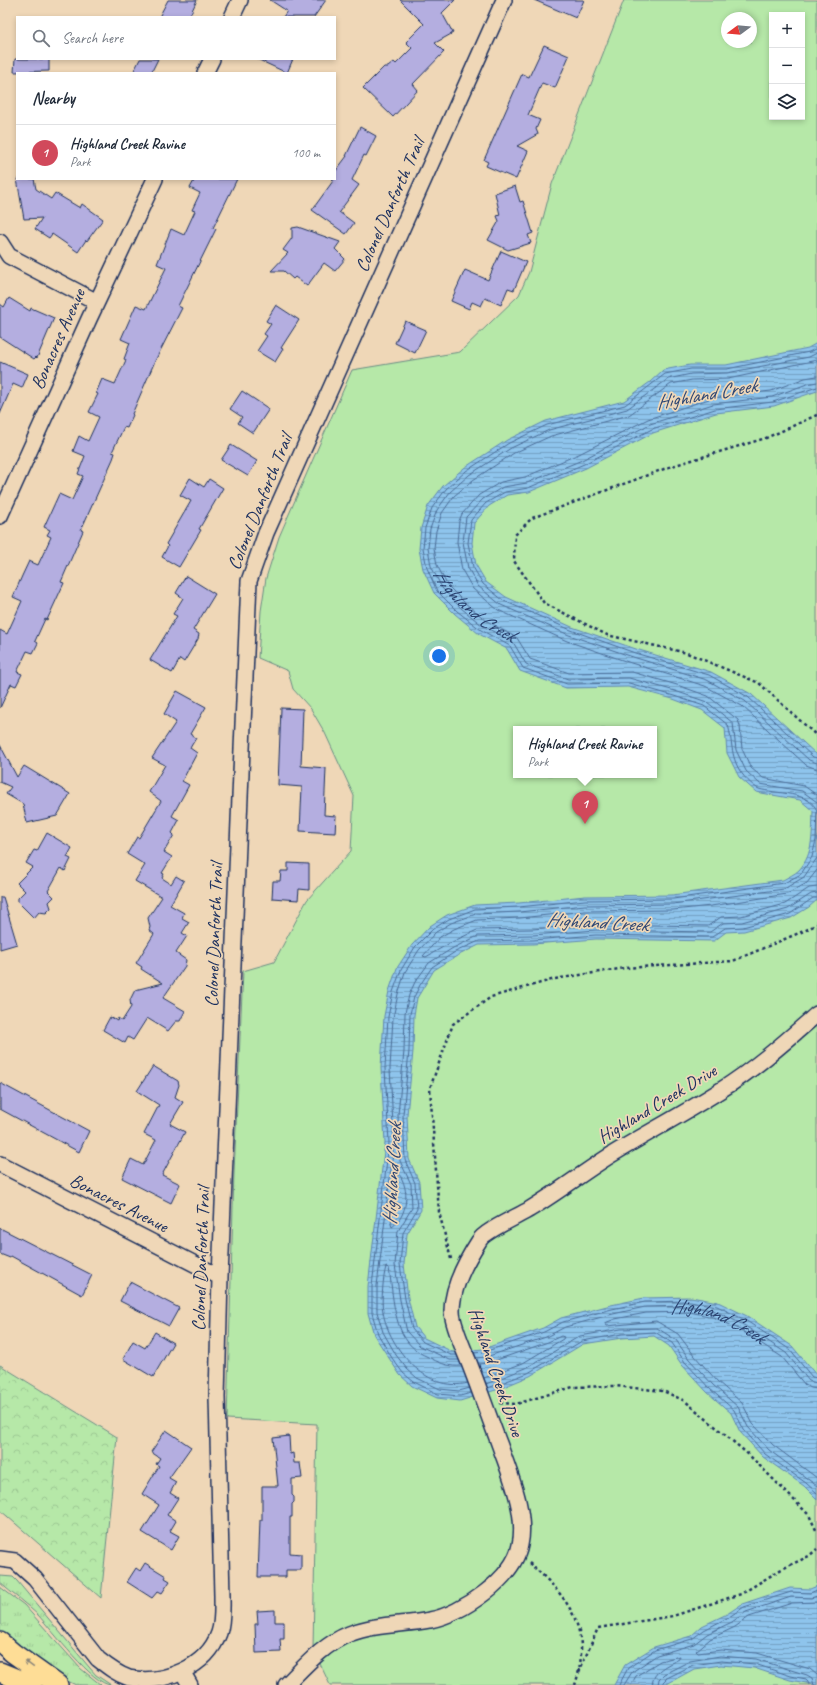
<!DOCTYPE html>
<meta charset="utf-8">
<style>
body{margin:0;font-family:Caveat,sans-serif;background:#f6f6f7;color:#1f2937}
.controls{position:absolute;right:12px;top:12px;display:grid;overflow:hidden;border-radius:0px;box-shadow:0 2px 6px #0003}
.controls button{width:36px;height:36px;display:grid;place-items:center;padding:0;border:0;border-bottom:1px solid #e0e1e3;background:#fff;color:#1f2937;font:20px sans-serif}
.compass{position:absolute;left:721px;top:12px;width:36px;height:36px;border-radius:50%;background:#fff;box-shadow:0 2px 6px #0003;rotate:254deg}
.you{position:absolute;left:439px;top:656px;width:14px;height:14px;margin:-10px;border:3px solid #fff;border-radius:50%;background:#1a73e8;box-shadow:0 0 0 6px #1a73e833}
.badge{display:grid;place-items:center;width:26px;height:26px;border-radius:50%;background:#d1495b;color:#fff;font-size:13px;font-weight:700}
.pin{position:absolute;translate:-50% -33px;filter:drop-shadow(0 1px 2px #0008)}
.pin::after{content:'';position:absolute;top:21px;width:14px;height:12px;background:inherit;clip-path:polygon(0 0,100% 0,50% 100%)}
.popup{position:absolute;left:513px;top:726px;width:144px;height:52px;box-sizing:border-box;display:grid;place-content:center;border-radius:0px;background:#fff;filter:drop-shadow(0 1px 3px #0005);font-size:13px;white-space:nowrap;color:#747a83}
.popup b{font-size:15px;color:#1f2937}
.popup::after{content:'';position:absolute;left:50%;top:100%;margin-left:-8px;border:8px solid transparent;border-top-color:#fff}
.list{margin:0;padding:0;list-style:none}
h2{display:flex;justify-content:space-between;align-items:center;height:52px;margin:0;padding:0 16px;font-size:17px}
h2 small{font-size:13px;font-weight:400;color:#747a83}
.list li{display:grid;grid-template-columns:26px 1fr auto;gap:12px;align-items:center;box-sizing:border-box;height:56px;padding:0 16px;border-top:1px solid #e0e1e3}
.list b{display:block;font-size:15px;white-space:nowrap}
.list p{margin:0;font-size:13px;white-space:nowrap;color:#747a83}
.list em{font-size:13px;font-style:normal;color:#747a83}
.icon{flex:none;width:22px;height:22px;fill:none;stroke:currentColor;stroke-width:2;stroke-linecap:round;stroke-linejoin:round}
.map{position:relative;flex:none;width:817px;height:1685px;overflow:hidden}
.search{position:absolute;background:#fff;box-shadow:0 2px 6px #0003;left:16px;top:16px;width:320px;height:44px;display:flex;align-items:center;gap:10px;box-sizing:border-box;padding:0 14px;border-radius:0px;color:#747a83;font-size:15px}
.panel{position:absolute;background:#fff;box-shadow:0 2px 6px #0003;left:16px;top:72px;width:320px;height:108px;border-radius:0px}
.map>svg:first-child{display:block}
.grass{fill:url(#grass-tufts);stroke:#688c83}
.forest{fill:url(#forest-crowns);stroke:#688c83}
.green{fill:#b6e8a8;stroke:#688c83;fill-rule:evenodd}
.water{fill:url(#water-rules);stroke:#6088b3}
.lines{fill:none;stroke-linecap:round;stroke-linejoin:round}
.shore{stroke:#496b97;stroke-width:1}
.building{fill:#b4aee0;stroke:#1b2f5e}
.minor-casing{stroke:#1b2f5e;stroke-width:18}
.major-casing{stroke:#1b2f5e;stroke-width:22}
.path{stroke:#1b2f5e;stroke-width:2.5;stroke-dasharray:3 3;stroke-linecap:butt}
.minor{stroke:#efd7b7;stroke-width:15}
.major{stroke:#fedd96;stroke-width:19}
.oneway{fill:#8c867a}
.labels{text-anchor:middle;dominant-baseline:central;stroke-width:3.5;stroke-linejoin:round;paint-order:stroke}
.street-label{font-size:19px;fill:#1b2f5e;stroke:#efd7b7}
.water-label{font-size:20px;font-style:italic;fill:#2c4573;stroke:#efd7b7}
</style>
<div class="map">
<svg width="817" height="1685" viewBox="0 0 817 1685">
<defs>
<pattern id="grass-tufts" width="24" height="20" patternUnits="userSpaceOnUse"><rect width="24" height="20" fill="#b6e8a8"/><path d="M3 7l-1-3M5 7V3M7 7l1-3M15 17l-1-3M17 17v-4M19 17l1-3" fill="none" stroke="#9cc793"/></pattern>
<pattern id="forest-crowns" width="20" height="18" patternUnits="userSpaceOnUse"><rect width="20" height="18" fill="#b6e8a8"/><path d="M2 6a3 3 0 1 1 6 0M12 15a3 3 0 1 1 6 0" fill="none" stroke="#9cc793"/></pattern>
<pattern id="water-rules" width="6" height="5" patternUnits="userSpaceOnUse"><rect width="6" height="5" fill="#8ec4ec"/><path d="M0 2.5h6" fill="none" stroke="#73a0c2"/></pattern>
</defs>
<rect width="100%" height="100%" fill="#efd7b7"/>
<filter id="ink" filterUnits="userSpaceOnUse"><feTurbulence type="fractalNoise" baseFrequency=".025" numOctaves="2"/><feDisplacementMap in="SourceGraphic" scale="8" xChannelSelector="R" yChannelSelector="G"/><feConvolveMatrix kernelMatrix="1 2 1 2 8 2 1 2 1" color-interpolation-filters="sRGB"/></filter>
<g filter="url(#ink)">
<!-- grass -->
<path class="grass" d="M0,1576L13,1577L17,1581L89,1667L96,1675L111,1685C93,1685 52,1630 38,1615C26,1604 13,1594 0,1583Z
M0,1587L24,1605L80,1668L101,1685H76L59,1677L0,1634Z"/>
<!-- forest -->
<path class="forest" d="M0,1365L117,1437L101,1598L0,1510Z"/>
<!-- green -->
<path class="green" d="M624,0H817V1685H330L313,1649L317,1424L227,1419L234,1173L243,971L274,962L307,900L351,851L354,796L325,733L311,709L293,689L288,671L258,658L261,611L266,578L279,537L352,370L460,352L519,295L529,272L552,184ZM772,15H802V117H772ZM727,18H751V42H727ZM516,729H654V775H516Z"/>
<!-- water -->
<path class="water" d="M817,343V391L774,406L716,413L653,433L586,468L529,492L507,495L489,506L474,523L472,543L476,565L486,582L506,597L572,627L636,649L711,672L751,694L817,755V900L809,907L791,918L744,931L726,932L714,941L596,939L533,944L479,945L457,956L434,970L417,998L414,1015L413,1051L407,1115L409,1159L419,1182L421,1210L407,1234L404,1264L408,1298L415,1327L424,1338L453,1352L483,1349L543,1328L561,1318L611,1305L644,1298L691,1297L718,1302L747,1316L792,1346L817,1376V1499L804,1486L763,1457L740,1432L731,1413L707,1392L682,1365L669,1346L654,1336L622,1338L583,1344L530,1376L499,1389L460,1401L437,1398L412,1386L400,1375L374,1335L368,1313V1286L385,1143L381,1068L384,1016L389,991L397,968L412,945L430,926L447,915L475,905L519,903L585,896L672,895L783,880C788,877 795,874 799,870C814,854 812,831 813,811L800,800L756,792L739,777L727,753L725,728L702,710L673,699L628,687L566,688L520,671L507,649L479,634L455,614L434,593L423,569L419,549L421,528L428,506L443,486L464,468L507,440L546,421L624,401L650,382L663,370L690,365H726L808,348Z
M817,1586V1685L790,1680L754,1668L721,1665L694,1669L665,1685H614L625,1665L654,1647L691,1636L702,1626L727,1614L742,1604L790,1588L810,1589Z"/>
<g class="lines">
<!-- shore -->
<g class="shore">
<path d="M817,353L809,357L727,373L691,374L668,379L627,409L549,430L511,448L469,475L450,492L437,510L430,529L428,548L431,566L442,588L461,608L483,626L513,642L526,664L568,679L629,678L675,691L707,702L733,723L736,750L746,771L760,784L802,791L817,802"/>
<path id="s1" d="M817,360L728,379L692,380L671,384L629,415L551,436L514,453L473,480L454,496L442,513L436,531L434,548L437,565L447,585L465,603L487,621L517,638L530,659L569,673L632,672L677,685L708,696L738,720L740,726L742,749L751,768L763,778L804,786L817,795"/>
<path d="M817,376L805,378L771,391L712,398L648,419L579,454L525,477L501,482L479,495L462,514L459,521L457,542L462,570L473,589L498,610L567,641L631,663L705,686L742,706L806,765L817,769"/>
<path d="M817,382L807,384L772,397L713,404L650,424L582,460L527,483L503,487L483,499L466,517L463,542L468,568L478,586L501,605L569,635L633,657L707,680L745,701L809,760L817,763"/>
<path d="M817,387L773,402L715,409L652,429L584,464L528,488L505,492L486,503L471,520L468,543L473,567L483,584L504,601L571,630L635,653L709,675L748,697L813,757L817,758"/>
<path d="M817,870L807,883L787,894L711,906L673,910L585,911L520,918L477,920L454,929L440,937L423,956L426,957L450,943L477,930L532,929L597,924L708,926L721,917L741,916L785,904L809,888L817,887"/>
<path d="M399,1174C410,1189 408,1216 392,1227L391,1224L396,1176Z"/>
<path d="M474,1353L484,1352L544,1332L563,1322L612,1309L645,1302L690,1301L717,1306L745,1320L789,1349L812,1377L817,1378"/>
<path d="M457,1355H451L423,1342L412,1329L405,1299L400,1264L403,1233L417,1209L415,1183L405,1160L403,1115L409,1051L410,1014L414,997L420,985L432,967L455,952L479,941L533,940L596,935L712,937L725,928L743,927L790,914L813,898H817"/>
<path id="s2" d="M476,1358L486,1357L546,1337L565,1327L613,1314L645,1307L690,1306L715,1311L742,1324L786,1353L809,1381L817,1383"/>
<path d="M459,1360H450L420,1346L407,1332L400,1300L395,1265L398,1231L412,1208L411,1184L400,1161L398,1115L404,1051L405,1013L409,995L415,982L429,963L453,948L478,936L533,935L596,930L710,932L723,923L742,922L788,909L811,894L817,893"/>
<path d="M479,1364L488,1363L548,1342L561,1336L564,1337L563,1339L523,1363L484,1378"/>
<path d="M461,1366C450,1367 442,1364 432,1359C427,1356 420,1354 416,1350C393,1334 393,1293 389,1268L386,1267C383,1277 381,1301 383,1312C389,1348 427,1394 468,1383"/>
<path d="M486,1384L526,1368L580,1336L621,1329L657,1328L676,1340L689,1359L713,1385L738,1407L748,1427L769,1450L817,1486"/>
<path d="M470,1388L459,1391L440,1389L417,1378L407,1369L396,1355L383,1332L377,1312V1286L394,1144L390,1068L393,1018L398,994L405,972L419,950L436,932L451,923L476,914L519,912L585,905L673,904L784,889L804,877L817,858"/>
<path d="M488,1388L528,1373L582,1341L622,1334L655,1332L672,1343L685,1362L710,1389L734,1410L744,1430L765,1454L806,1483L817,1493"/>
<path d="M817,1389L811,1388L805,1385L782,1357L739,1329L713,1317L690,1312L646,1313L615,1319L605,1323L607,1326L656,1321L678,1334L694,1355L717,1381L742,1403L753,1424L773,1445L817,1478"/>
<path d="M471,1393L460,1396L438,1394L414,1382L403,1373L392,1358L378,1334L372,1313V1286L389,1143L385,1068L388,1017L393,992L401,970L415,947L433,929L449,919L475,909L519,907L585,900L673,899L784,883L801,874L812,857L816,840L817,811C810,791 775,794 759,789C754,787 746,779 743,775C730,759 733,742 728,725L704,706L674,696L629,683L567,684L523,668L510,646L481,630L457,611L437,591L427,568L423,548L425,528L432,508L446,489L466,471L509,443L547,425L625,405L665,374L691,369H727L809,352L817,348"/>
<path d="M817,1602L792,1603L749,1617L735,1627L710,1639L696,1651L698,1653L721,1650L757,1653L810,1669L817,1675"/>
<path d="M619,1685L628,1668L655,1650L692,1639L704,1630L729,1617L744,1607L791,1592L810,1593L817,1590"/>
<path d="M624,1685L632,1672L657,1655L694,1644L707,1634L732,1622L746,1612L791,1597L811,1598L817,1596"/>
<path d="M631,1685L636,1676L660,1661L680,1656L679,1659C668,1665 653,1670 652,1685"/>
<path d="M658,1685L659,1679L664,1674L690,1661L720,1656L756,1659L807,1675L812,1678L814,1685"/>
<path d="M663,1685V1682L667,1678L693,1665L721,1661L755,1664L791,1676L806,1679L808,1681L809,1685"/>
</g>
</g>
<!-- building -->
<path class="building" d="M168,0H197L189,17H159Z
M270,0H326L314,17H283L287,11Z
M400,0H455L442,13L453,33L435,43L444,52L413,84L418,90L393,117L363,88L384,67H388L394,62L396,64L412,48L406,42L424,24Z
M534,0H584L576,18Z
M544,45L569,56L555,88L542,83L528,115L540,120L536,129L538,134L517,146L528,151L516,179L486,166L488,162L484,160L522,74L529,77Z
M15,59H49V71L14,72Z
M140,59H158L151,73H133Z
M257,59H293L287,73Z
M360,127L376,136L366,156L364,155L352,180L359,185L339,212L354,223L346,234L312,210L333,181L331,179H335V172L347,156H346Z
M17,179H34L36,189L51,199L55,193L80,208L82,204L103,219L87,241L86,240L78,252L52,234L49,238L35,229L42,218L24,219Z
M195,179H237L213,228L216,229L178,306L182,308L155,361L132,414L133,415L127,428L124,427L112,452L115,453L113,459L81,530L83,531L61,582L64,583L47,620L45,619L35,641L38,643L33,653L27,651L17,672L22,674L16,686L11,684L0,708V630L7,634L22,601L13,597L22,576L29,561L38,565L51,537L47,535L50,530L44,527L59,494L72,500L83,476L78,474L85,456L73,451L79,436L88,441L99,417L89,412L98,394L96,393L102,379L115,384L126,360L124,359L130,343L121,339L136,305L146,309L166,268L157,264L171,229L184,235L195,211L192,210L200,193L190,188Z
M515,186L520,202L523,201L533,233L528,235L531,243L508,250L488,240L499,221L497,216L500,215L495,193Z
M298,227L340,242L335,249L345,259L335,271L324,263L307,286L295,277L293,279L284,271H271L288,253L283,250L292,238V228Z
M501,251L526,262L514,290L508,288L501,305L485,298L481,306L472,302L469,309L451,301L465,270L488,280Z
M9,298L30,311L31,308L54,318L37,358L36,357L34,359L0,337V304L4,307Z
M276,305L299,320L281,348L283,349L275,362L257,351L267,336L264,334L271,324L266,321Z
M405,321L426,330L415,353L395,343Z
M0,362L28,374L22,388L13,384L0,414Z
M242,391L269,409L253,433L238,423L242,417L230,409Z
M231,445L257,461L248,476L221,460Z
M190,478L204,487L209,479L223,488L199,529L201,530L179,567L162,557L168,546L166,544L191,501L180,495Z
M186,576L215,594L193,630L199,634L198,639L184,662L180,659L172,673L150,660L177,616L173,614L183,598L176,593Z
M177,691L206,707L190,734L196,738L190,748L197,753L182,781L189,785L172,816L179,820L172,833L174,835L164,852L172,857L162,873L164,874L162,878L171,884L176,876L184,881L170,905L184,913L182,918L189,922L182,933L187,936L176,953L186,960L185,966L163,998L185,1011L180,1021H176L168,1031L147,1018L133,1040L128,1037L125,1043L103,1030L110,1017L117,1021L118,1018L122,1021L131,1007L130,1000L135,990L163,983L141,969L142,967L136,963L154,934L149,930L150,927L148,918L162,897L135,881L145,865L127,854L137,837L139,838L161,801L149,792L165,765L152,758L176,722L164,714Z
M281,708L303,709L301,766L326,768L324,815L336,816L335,833L300,831L302,787L278,785Z
M0,745L17,777L24,766L70,794L57,816L27,823L23,804L6,794L11,787L0,782Z
M47,833L72,848L67,857L71,859L65,871L61,868L48,891L54,897L49,902L51,908L46,913L39,912L34,918L18,902V898L25,891L17,883L33,867L26,863L34,850L37,851Z
M288,863L309,864V890L299,889L298,900L272,898L273,881H280L281,871H288Z
M0,897H3L17,944L0,949Z
M153,1066L178,1081L179,1085L175,1097L183,1102L170,1124L185,1132L162,1175L180,1184L171,1203L122,1178L131,1159L143,1165L156,1140L144,1134L159,1105L137,1091Z
M0,1083L89,1131L79,1152L0,1109Z
M0,1228L92,1275L82,1295L11,1256L10,1258L0,1254Z
M130,1282L179,1308L169,1326L120,1301Z
M155,1332L173,1343L153,1377L123,1359L133,1341L145,1348Z
M166,1430L191,1447L169,1478L176,1482L170,1493L178,1498L167,1515L176,1521L170,1531L179,1536L171,1550L142,1532L159,1505L142,1494L159,1466L156,1464L160,1458L151,1452Z
M289,1436L290,1454L293,1453L294,1463H300L302,1478L292,1479V1495L294,1497V1502L292,1504V1517H290V1553L301,1554V1570H286V1577H258L260,1520H262V1486H278L273,1438Z
M145,1563L166,1576L165,1578L170,1581L162,1593L158,1591L152,1598L127,1582L136,1568L140,1571Z
M275,1610V1622H284V1639H280L281,1652L256,1653L255,1624H258L257,1611Z"/>
<g class="lines">
<!-- minor casing -->
<g class="minor-casing">
<path id="minor" d="M232,17L240,0
M205,73L212,59
M0,242L9,256L97,302
M0,516L89,319L155,179
M0,1164L220,1277
M0,1559L15,1561L35,1579L98,1659C108,1667 117,1674 129,1678C164,1685 207,1667 219,1633C223,1621 222,1608 222,1596L217,1397L220,1277L249,581L266,533L504,0
M183,1673L190,1685
M286,1685C305,1666 324,1644 349,1634C375,1624 403,1625 430,1620C461,1615 514,1578 520,1545C527,1514 510,1475 500,1446C489,1417 479,1388 468,1360C463,1348 452,1323 452,1311C452,1287 466,1261 479,1241C484,1231 519,1216 530,1209C558,1192 584,1172 611,1155C647,1133 685,1113 721,1090C756,1068 786,1041 817,1014"/>
</g>
<!-- major casing -->
<g class="major-casing">
<path id="major" d="M0,1642L13,1653L58,1685
M0,1672L32,1685"/>
</g>
<!-- path -->
<path class="path" d="M817,415L766,438L672,466L532,518L515,535L514,561L544,603L607,635L687,653L759,683L817,736
M451,1259L439,1212L430,1088L453,1024L491,997L555,979L625,968L733,961L806,930L817,924
M500,1403L516,1404L573,1387L615,1386L663,1391L685,1401L749,1455L809,1515L817,1532
M529,1563C569,1597 593,1630 575,1685
M579,1672L598,1628L673,1616L741,1594L780,1570L809,1556L817,1549"/>
<!-- minor -->
<use href="#minor" class="minor"/>
<!-- major -->
<use href="#major" class="major"/>
</g>
<!-- one-way arrows -->
<defs><path id="oneway-solid" d="M-6-.8H1V-3.2L6.5 0L1 3.2V.8H-6Z"/></defs>
<use class="oneway" href="#oneway-solid" transform="translate(29 1664) rotate(-144)"/>
</g>
<g class="labels">
<!-- street labels -->
<g class="street-label">
<text transform="translate(390 205) rotate(-66)">Colonel Danforth Trail</text>
<text transform="translate(58 339) rotate(-66)">Bonacres Avenue</text>
<text transform="translate(260 502) rotate(-68)">Colonel Danforth Trail</text>
<text transform="translate(214 935) rotate(-88)">Colonel Danforth Trail</text>
<text transform="translate(657 1104) rotate(-31)">Highland Creek Drive</text>
<text transform="translate(119 1203) rotate(27)">Bonacres Avenue</text>
<text transform="translate(201 1259) rotate(-88)">Colonel Danforth Trail</text>
<text transform="translate(496 1372) rotate(71)">Highland Creek Drive</text>
</g>
<!-- water labels -->
<g class="water-label">
<text transform="translate(706 394) rotate(-10)">Highland Creek</text>
<text stroke="none"><textPath href="#s1" startOffset="527">Highland Creek</textPath></text>
<text transform="translate(597 922) rotate(3)">Highland Creek</text>
<text transform="translate(392 1174) rotate(-87)">Highland Creek</text>
<text stroke="none"><textPath href="#s2" startOffset="253">Highland Creek</textPath></text>
</g>
</g>
</svg>
<div class="controls">
<button>+</button>
<button>−</button>
<button><svg class="icon" aria-label="layers" viewBox="0 0 24 24"><path d="M12 4l9 5-9 5-9-5zM3 14l9 5 9-5"/></svg></button>
</div>
<svg class="compass" viewBox="-18 -18 36 36"><path d="M0-13l5 13h-10z" fill="#e53935"/><path d="M0 13l5-13h-10z" fill="#747a83"/></svg>
<div class="you"></div>
<div class="pin badge" style="left:585px;top:824px">1</div>
<div class="popup"><b>Highland Creek Ravine</b>Park</div>
<div class="search"><svg class="icon" aria-label="search" viewBox="0 0 24 24"><circle cx="10" cy="10" r="6"/><path d="M15 15l6 6"/></svg>Search here</div>
<section class="panel">
<h2>Nearby<small></small></h2>
<ul class="list">
<li><span class="badge">1</span><div><b>Highland Creek Ravine</b><p>Park</p></div><em>100 m</em></li>
</ul>
</section>
</div>
